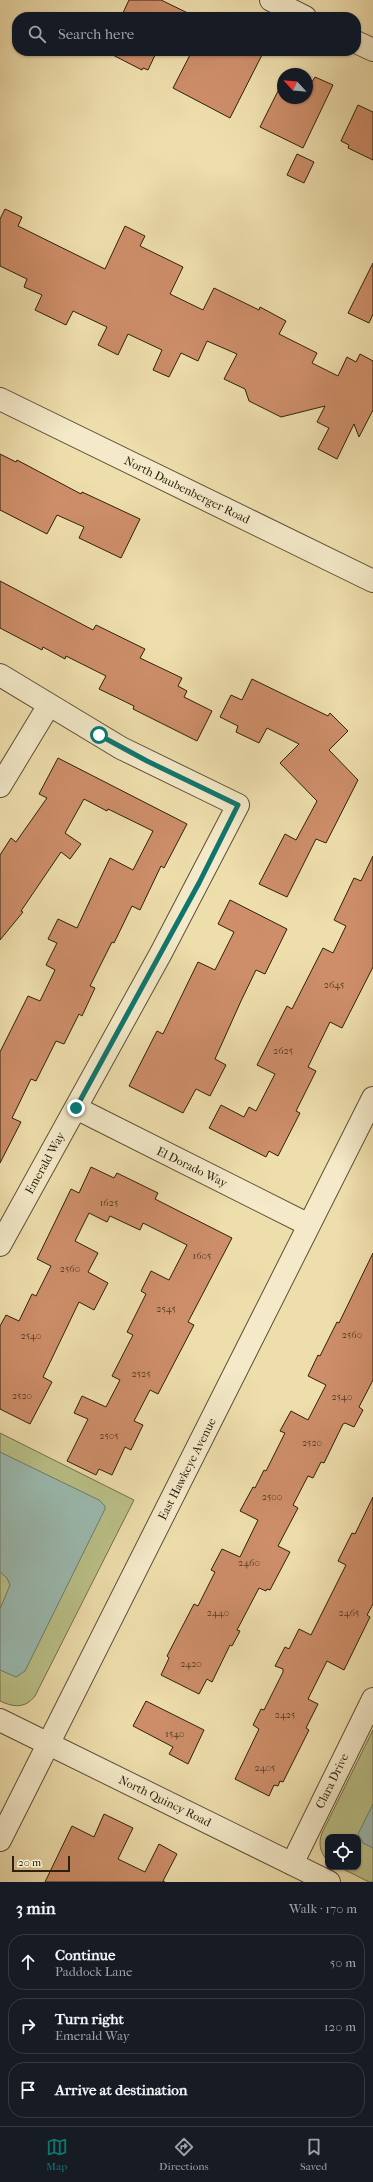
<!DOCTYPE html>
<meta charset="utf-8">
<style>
body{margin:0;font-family:"IM FELL French Canon",serif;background:#20242c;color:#f1f3f6}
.controls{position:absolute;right:12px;bottom:12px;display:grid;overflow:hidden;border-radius:8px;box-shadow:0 1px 3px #0004}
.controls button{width:36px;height:36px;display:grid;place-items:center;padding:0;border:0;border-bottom:1px solid #363941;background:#171b24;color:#f1f3f6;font:20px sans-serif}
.compass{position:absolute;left:277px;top:68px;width:36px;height:36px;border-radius:50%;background:#171b24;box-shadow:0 1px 3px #0004;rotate:296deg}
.scale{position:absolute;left:12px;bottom:10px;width:58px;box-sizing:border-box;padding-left:4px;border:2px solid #2d200e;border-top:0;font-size:11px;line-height:14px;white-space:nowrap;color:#2d200e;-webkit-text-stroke:3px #f4eac9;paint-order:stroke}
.stop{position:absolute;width:12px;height:12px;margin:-9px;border:3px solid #0f766e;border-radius:50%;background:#fff}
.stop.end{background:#0f766e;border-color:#fff;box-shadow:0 1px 4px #0008}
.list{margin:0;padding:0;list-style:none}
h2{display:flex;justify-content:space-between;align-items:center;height:52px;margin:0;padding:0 16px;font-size:17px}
h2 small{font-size:13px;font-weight:400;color:#9ea1a6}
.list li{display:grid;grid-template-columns:26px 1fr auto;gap:12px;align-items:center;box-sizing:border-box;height:56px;margin:0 8px 8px;padding:0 8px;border:1px solid #363941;border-radius:16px}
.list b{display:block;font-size:15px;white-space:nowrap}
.list p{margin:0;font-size:13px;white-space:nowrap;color:#9ea1a6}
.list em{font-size:13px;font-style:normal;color:#9ea1a6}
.icon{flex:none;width:22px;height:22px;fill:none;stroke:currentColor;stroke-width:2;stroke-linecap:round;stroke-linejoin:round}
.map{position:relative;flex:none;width:373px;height:1882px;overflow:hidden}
.search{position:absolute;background:#171b24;box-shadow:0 1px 3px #0004;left:12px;right:12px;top:12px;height:44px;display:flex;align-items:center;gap:10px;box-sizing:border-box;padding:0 14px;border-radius:16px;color:#9ea1a6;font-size:15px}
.sheet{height:244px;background:#171b24}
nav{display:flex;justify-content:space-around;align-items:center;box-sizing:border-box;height:56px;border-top:1px solid #363941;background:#171b24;font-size:11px;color:#9ea1a6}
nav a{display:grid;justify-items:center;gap:2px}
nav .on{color:#0f766e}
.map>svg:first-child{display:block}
.green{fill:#bac188;stroke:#74704b}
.water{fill:#9bbbb1;stroke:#6f7d70}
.building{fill:#cd8e69;stroke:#2d200e}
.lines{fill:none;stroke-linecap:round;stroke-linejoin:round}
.minor-casing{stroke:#5d5036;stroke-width:24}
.minor{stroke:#f4eac9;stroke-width:22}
.route{stroke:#0f766e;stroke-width:5}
.labels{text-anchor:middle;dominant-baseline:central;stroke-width:3;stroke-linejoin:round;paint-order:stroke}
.number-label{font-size:10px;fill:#553c25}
.street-label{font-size:12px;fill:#2d200e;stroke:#f4eac9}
</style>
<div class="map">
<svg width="373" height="1882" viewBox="0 0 373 1882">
<rect width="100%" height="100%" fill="#eedeac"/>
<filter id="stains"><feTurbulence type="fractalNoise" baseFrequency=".005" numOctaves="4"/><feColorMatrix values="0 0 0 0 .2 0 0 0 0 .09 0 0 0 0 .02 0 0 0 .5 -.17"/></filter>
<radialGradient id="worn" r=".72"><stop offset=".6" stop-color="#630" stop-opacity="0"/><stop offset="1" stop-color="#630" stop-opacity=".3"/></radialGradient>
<!-- green -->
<path class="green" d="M0,1433L134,1500L35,1696C25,1709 13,1707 0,1701Z
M373,1730V1882H369L339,1867H358V1837H328V1861C320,1853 318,1843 322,1833Z"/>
<!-- water -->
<path class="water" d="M0,1452L99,1500L105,1506V1509L25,1671L16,1677L0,1670V1609L10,1585L7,1578L0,1572Z
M373,1804V1848L363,1843L358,1834Z"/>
<!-- building -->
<path class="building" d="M129,0H161L196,17H121Z
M105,51H157L148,70L143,68L142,70Z
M192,51H264L230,118L173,88Z
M315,77L333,85L303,148L260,127L283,81V98H307V80L312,82Z
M358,105L373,112V160L348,148L349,145L341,141Z
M297,154L314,162L304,183L287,175Z
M5,209L22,217L18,226L105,269L125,226L145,236L140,246L183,267L170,294L203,310L214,288L259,310L260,307L286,321L279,334L317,353L312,363L338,376L347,357L356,362L360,354L373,361V410L359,437L354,424L337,459L318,449L329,428L317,422L325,406L281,417L249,401L245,389L224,379L237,354L207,341L198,361L181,353L169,377L153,370L162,350L128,334L118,355L98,345L107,327L73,311L66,325L35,310L42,295L24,287L27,279L0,266V219Z
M373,263V314L369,323L348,313Z
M0,454L16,462L17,460L81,494L82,492L140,519L121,558L79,538L84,527L57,515L47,534L0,510Z
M0,581L93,630L96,625L145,649L140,658L182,678L178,686L187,691L184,697L212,711L197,741L133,709L134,706L99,689L106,676L66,656L65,659L43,647L42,650L0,628Z
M252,679L328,716L330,713L348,731L329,750L358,780L326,843L316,839L287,897L259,884L285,834L296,840L317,801L280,763L299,744L267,728L259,743L236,732L238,726L220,717L231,695L242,700Z
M58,758L187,824L164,868L161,866L140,910L132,906L114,943L112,942L90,986L95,988L82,1016L79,1014L64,1044L56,1041L36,1081L31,1079L12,1118L21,1122L0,1163V1052L28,996L40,1001L55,970L46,965L57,943L48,939L58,919L77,928L110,858L133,870L153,831L108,809L107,811L84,799L65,833L81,844L70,859L61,852L21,911L23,912L0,940V855L11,838L16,842L47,798L39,794Z
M373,856V967L342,1028L330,1022L308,1067L316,1071L296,1111L300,1113L278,1156L269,1151L266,1157L209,1128L221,1105L244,1117L249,1107L256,1111L275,1074L257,1065L287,1006L292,1009L323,948L333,953L346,926L334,920L354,878L361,881Z
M230,900L287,929L265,974L256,970L241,1001L215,1059L226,1065L210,1096L196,1089L183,1113L129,1086L157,1031L163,1034L198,962L215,970L234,932L218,924Z
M91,1167L114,1178L117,1173L158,1193L155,1199L232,1238L188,1322L194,1325L158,1394L150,1390L134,1421L143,1425L131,1450L125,1447L112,1475L99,1469L96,1475L67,1461L88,1419L74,1413L82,1396L106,1407L120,1380L112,1376L133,1335L127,1332L146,1294L141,1291L151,1271L169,1280L187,1245L143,1223L140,1230L110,1216L107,1222L89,1213L75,1241L98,1253L88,1272L108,1283L94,1310L79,1302L43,1377L52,1382L30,1424L0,1409V1326L6,1315L19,1321L32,1294L36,1296L51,1266L37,1259L71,1189L79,1193Z
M373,1253V1380L359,1407L363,1410L354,1427L345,1423L343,1424L324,1463L321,1462L313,1478L308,1476L293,1505L298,1508L278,1546L290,1552L270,1590L267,1589L266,1591L259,1588L237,1630L240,1631L232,1646L230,1645L212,1682L207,1679L199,1694L161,1675L169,1658L167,1656L194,1604L198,1606L215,1572L211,1570L222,1549L240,1557L258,1520L240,1511L253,1487L255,1488L264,1470L266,1471L285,1433L280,1431L291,1411L308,1420L326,1385L308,1376L318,1355L320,1356L337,1322L339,1323Z
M373,1497V1604L367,1615L370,1617L344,1670L327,1661L308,1699L318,1704L306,1728L309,1730L283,1782L280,1781L278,1786L274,1785L269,1796L235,1779L259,1729L253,1725L261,1709L264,1710L283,1672V1669L275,1666L285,1647L289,1649L299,1629L311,1635L346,1565L338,1561L352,1533L355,1534Z
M146,1701L204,1730L188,1764L169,1754L173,1747L133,1726Z
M104,1814L133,1828L118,1859L145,1872L159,1844L177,1854L163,1881L165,1882H45L72,1826L94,1837Z"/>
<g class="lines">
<!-- minor casing -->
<g class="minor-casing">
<path id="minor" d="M271,0L305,17
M356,42L373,50
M0,399L373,581
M0,675L121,748L238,805L161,953L0,1245
M0,786L49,705
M76,1108L309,1225
M0,1720L329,1882
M0,1840L373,1098
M292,1864L373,1699"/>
</g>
<!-- minor -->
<use href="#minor" class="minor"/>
</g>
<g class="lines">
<!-- route -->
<path class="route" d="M76,1108L199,883L238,805L147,761L99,735"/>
</g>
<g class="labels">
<!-- number labels -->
<g class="number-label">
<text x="334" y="985">2645</text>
<text x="283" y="1051">2625</text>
<text x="109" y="1203">1625</text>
<text x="202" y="1256">1605</text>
<text x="70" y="1269">2560</text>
<text x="166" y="1309">2545</text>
<text x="352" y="1335">2560</text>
<text x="31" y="1336">2540</text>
<text x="141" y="1374">2525</text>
<text x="22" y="1396">2520</text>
<text x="342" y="1397">2540</text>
<text x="109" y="1436">2505</text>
<text x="312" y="1443">2520</text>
<text x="272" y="1497">2500</text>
<text x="249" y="1563">2460</text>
<text x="218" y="1613">2440</text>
<text x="349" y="1613">2465</text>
<text x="191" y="1664">2420</text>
<text x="285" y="1715">2425</text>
<text x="175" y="1734">1540</text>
<text x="265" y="1768">2405</text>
</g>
<!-- street labels -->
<g class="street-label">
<text transform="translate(187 490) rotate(26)">North Daubenberger Road</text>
<text transform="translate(45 1163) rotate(-61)">Emerald Way</text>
<text transform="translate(192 1167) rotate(26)">El Dorado Way</text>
<text transform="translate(187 1469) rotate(-63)">East Hawkeye Avenue</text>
<text transform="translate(332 1781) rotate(-64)">Clara Drive</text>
<text transform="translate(165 1801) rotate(26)">North Quincy Road</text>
</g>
</g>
<rect width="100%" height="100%" filter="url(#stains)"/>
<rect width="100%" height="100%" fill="url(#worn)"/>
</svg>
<div class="controls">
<button><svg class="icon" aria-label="locate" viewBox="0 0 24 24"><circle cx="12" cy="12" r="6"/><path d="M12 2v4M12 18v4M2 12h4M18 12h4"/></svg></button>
</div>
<svg class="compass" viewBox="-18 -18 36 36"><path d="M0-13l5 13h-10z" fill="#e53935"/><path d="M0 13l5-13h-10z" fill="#9ea1a6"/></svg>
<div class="scale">20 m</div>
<div class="stop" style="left:99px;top:735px"></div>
<div class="stop end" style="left:76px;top:1108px"></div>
<div class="search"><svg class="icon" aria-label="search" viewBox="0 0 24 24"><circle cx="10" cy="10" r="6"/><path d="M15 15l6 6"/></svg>Search here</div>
</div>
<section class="sheet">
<h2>3 min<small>Walk · 170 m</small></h2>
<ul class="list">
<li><svg class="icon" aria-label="ahead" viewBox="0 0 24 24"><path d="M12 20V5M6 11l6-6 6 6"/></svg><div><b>Continue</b><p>Paddock Lane</p></div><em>50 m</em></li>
<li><svg class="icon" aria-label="right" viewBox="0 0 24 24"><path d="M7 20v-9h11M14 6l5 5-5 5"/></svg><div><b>Turn right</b><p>Emerald Way</p></div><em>120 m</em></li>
<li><svg class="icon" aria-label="arrive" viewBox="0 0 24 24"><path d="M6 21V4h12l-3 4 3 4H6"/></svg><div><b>Arrive at destination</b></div></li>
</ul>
</section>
<nav>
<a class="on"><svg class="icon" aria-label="map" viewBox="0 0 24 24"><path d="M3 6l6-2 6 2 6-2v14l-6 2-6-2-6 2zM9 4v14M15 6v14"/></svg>Map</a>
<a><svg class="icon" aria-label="directions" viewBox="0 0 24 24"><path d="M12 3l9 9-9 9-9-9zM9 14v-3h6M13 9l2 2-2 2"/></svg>Directions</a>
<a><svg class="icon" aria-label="saved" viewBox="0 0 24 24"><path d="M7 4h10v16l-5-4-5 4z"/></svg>Saved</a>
</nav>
